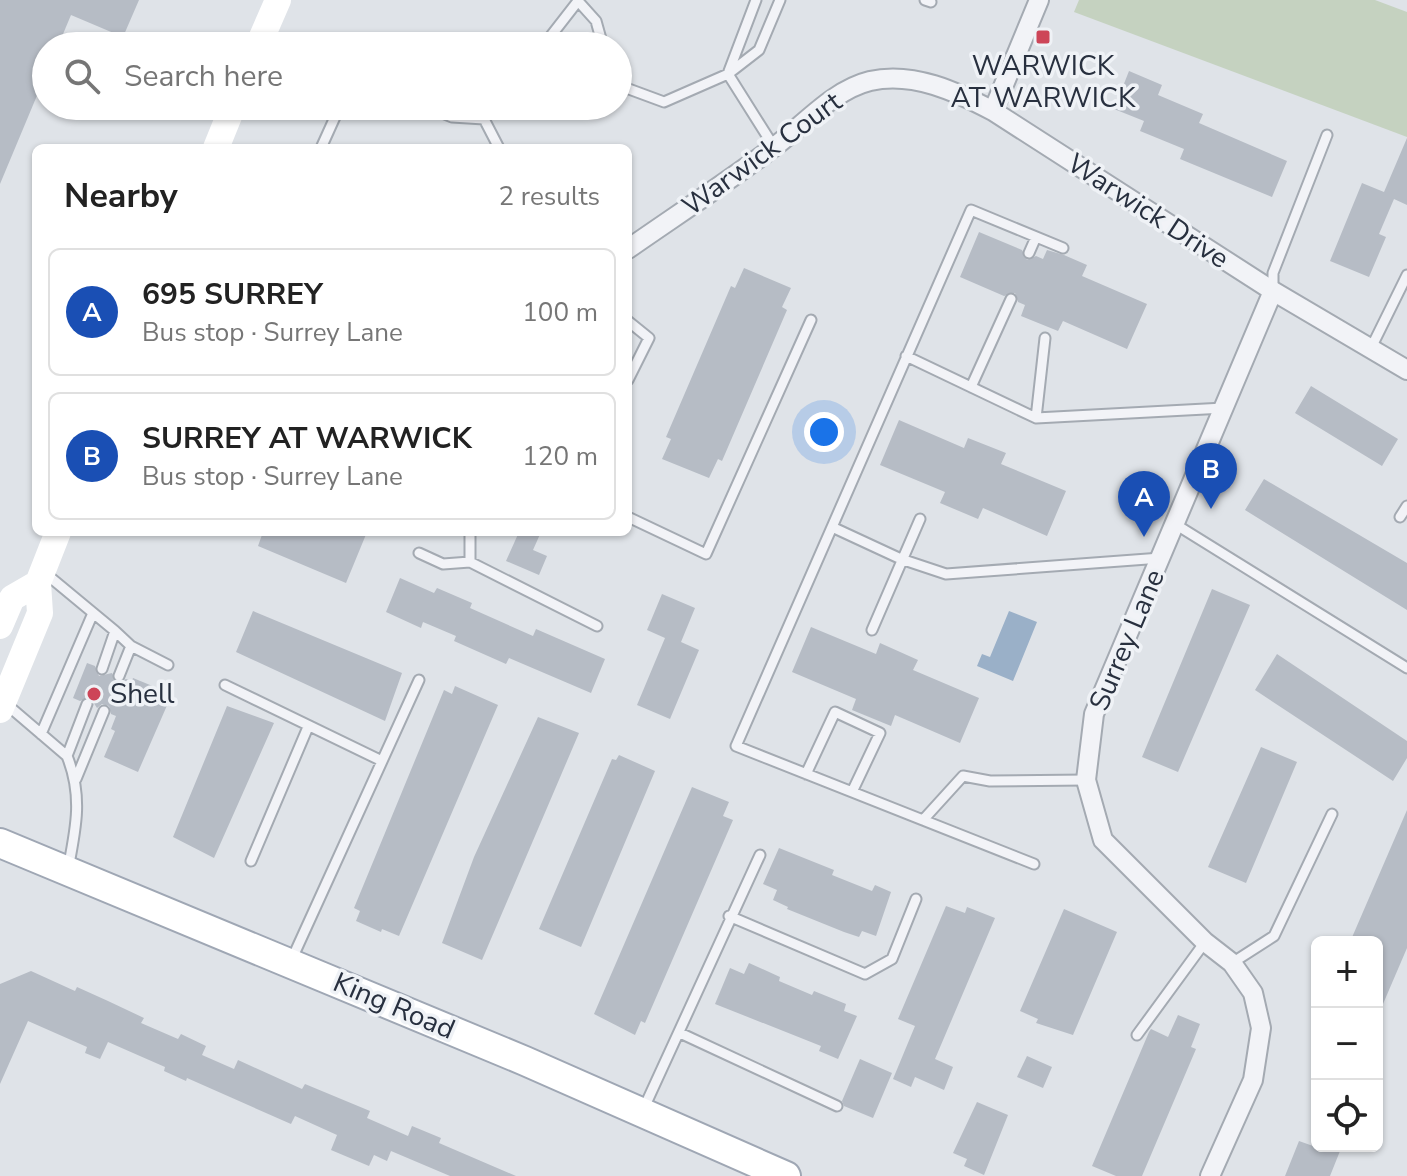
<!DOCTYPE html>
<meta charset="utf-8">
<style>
body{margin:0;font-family:"Nunito Sans",sans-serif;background:#f2f2f2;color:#222}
.controls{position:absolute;right:24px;bottom:24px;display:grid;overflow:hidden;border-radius:12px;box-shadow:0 2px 6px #0004}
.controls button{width:72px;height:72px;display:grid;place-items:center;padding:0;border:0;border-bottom:2px solid #e0e0e0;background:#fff;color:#222;font:40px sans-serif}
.you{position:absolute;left:824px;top:432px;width:28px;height:28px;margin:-20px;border:6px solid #fff;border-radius:50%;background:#1a73e8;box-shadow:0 0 0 12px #1a73e833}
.badge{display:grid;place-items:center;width:52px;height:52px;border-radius:50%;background:#111827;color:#fff;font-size:26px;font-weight:700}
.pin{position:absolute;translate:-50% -66px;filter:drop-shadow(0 2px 4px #0008)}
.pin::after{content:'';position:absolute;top:42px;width:28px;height:24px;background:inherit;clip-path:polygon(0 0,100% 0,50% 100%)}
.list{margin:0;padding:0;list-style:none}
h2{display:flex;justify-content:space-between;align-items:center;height:104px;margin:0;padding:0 32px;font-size:34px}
h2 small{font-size:26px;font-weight:400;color:#767676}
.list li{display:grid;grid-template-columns:52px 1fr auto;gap:24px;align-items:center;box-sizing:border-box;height:128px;margin:0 16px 16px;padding:0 16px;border:2px solid #e0e0e0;border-radius:12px}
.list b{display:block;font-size:30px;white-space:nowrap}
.list p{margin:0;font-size:26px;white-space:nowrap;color:#767676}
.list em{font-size:26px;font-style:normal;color:#767676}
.icon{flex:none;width:44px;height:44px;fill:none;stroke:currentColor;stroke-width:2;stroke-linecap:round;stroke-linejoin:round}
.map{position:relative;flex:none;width:1407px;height:1176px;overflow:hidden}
.search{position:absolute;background:#fff;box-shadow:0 2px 6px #0004;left:32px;top:32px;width:600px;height:88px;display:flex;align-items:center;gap:20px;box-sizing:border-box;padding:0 28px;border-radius:44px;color:#767676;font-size:30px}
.panel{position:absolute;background:#fff;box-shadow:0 2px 6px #0004;left:32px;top:144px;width:600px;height:392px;border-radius:12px}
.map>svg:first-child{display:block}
.green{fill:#c5d2c0}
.water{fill:#9ab0c8}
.building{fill:#b6bcc5}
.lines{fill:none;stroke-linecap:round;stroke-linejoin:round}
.lane-casing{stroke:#a4aab2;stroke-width:13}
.street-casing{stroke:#a4aab2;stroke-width:22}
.primary-casing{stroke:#9fa7b4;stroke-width:32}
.lane{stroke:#f2f3f7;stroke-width:9}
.street{stroke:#f2f3f7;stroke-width:18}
.secondary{stroke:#fff;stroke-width:26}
.primary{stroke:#fff;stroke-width:28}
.poi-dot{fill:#cd4558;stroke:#eff2f6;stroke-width:3}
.labels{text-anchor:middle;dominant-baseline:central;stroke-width:7;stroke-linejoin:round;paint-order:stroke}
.poi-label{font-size:28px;fill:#28303f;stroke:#eff2f6}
.street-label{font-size:28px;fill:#28303f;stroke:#eff2f6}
</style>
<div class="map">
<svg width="1407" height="1176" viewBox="0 0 1407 1176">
<rect width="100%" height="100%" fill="#dfe3e8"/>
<!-- green -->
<path class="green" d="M1079,0H1375L1407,12V137L1074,12Z"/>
<!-- water -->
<path class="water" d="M1009,611L1037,622L1013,681L977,666L982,654L990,657Z"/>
<!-- building -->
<path class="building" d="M0,0H139L123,37L71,15L58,46H46V74L0,184Z
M1129,71L1162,85L1158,95L1203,114L1199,123L1287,161L1272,197L1180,159L1184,149L1140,131L1144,121L1114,109Z
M1407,138V205L1394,199L1379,234L1386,237L1369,277L1330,261L1362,183L1384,192Z
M979,232L1022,250L1027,260L1036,256L1043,259L1047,250L1064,255L1087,265L1082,276L1147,304L1127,349L1063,321L1058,331L1021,316L1025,305L1018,302L1015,293L1004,296L960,277Z
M744,268L791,288L782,307L787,310L722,461L718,459L709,478L662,459L671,439L666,437L731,286L735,288Z
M1311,386L1398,439L1382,466L1295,413Z
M899,420L964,448L968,438L1006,453L1001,464L1066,491L1047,536L983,508L978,519L940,503L945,492L880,465Z
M1264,479L1407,563V610L1245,510Z
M263,532H367L346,583L258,546Z
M519,532H541L533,550L547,556L539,575L506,561Z
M400,578L434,593L437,588L472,603L470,608L533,636L536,629L605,659L591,693L509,658L506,664L454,641L456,636L423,622L421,628L386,612Z
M1212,589L1250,605L1178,772L1142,757Z
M662,594L695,608L681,642L699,650L670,719L637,705L665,638L647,630Z
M253,611L402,673L385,721L236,652Z
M811,627L876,654L880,643L918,660L913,670L979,698L960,743L895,715L891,726L852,710L856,699L792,672Z
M1277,654L1407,741V758L1393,781L1255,690Z
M87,663L95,666L99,676L112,673L117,683L126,679L132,681L133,678L172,694L138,772L104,757L115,731L111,729L116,716L111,714L109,706L102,704L97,708L90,697L80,701L73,698Z
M455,686L498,705L399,936L382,929L381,932L356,921L360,911L354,908L444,690L452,694Z
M227,706L274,723L214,858L173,837Z
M538,717L579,733L482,960L442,943L474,857Z
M1261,747L1297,762L1246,883L1208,867Z
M619,755L655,771L581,947L539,929L612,759L616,760Z
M692,787L729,802L723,816L733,820L645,1023L641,1021L635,1035L594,1014Z
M1407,810V948L1377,1018V942H1350Z
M779,848L834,870L832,875L872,891L875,885L891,892L876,936L862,931L859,937L844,932L787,909L788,907L773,900L777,890L763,884Z
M946,906L965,913L967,907L995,918L935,1059L953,1067L944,1090L915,1077L911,1087L893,1079L915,1026L898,1019Z
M1064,909L1117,932L1073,1035L1036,1023L1038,1019L1020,1011Z
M749,963L780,977L779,981L812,995L814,991L846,1004L844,1011L857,1016L838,1059L819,1051L821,1046L715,1004L730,968L744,974Z
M31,971L75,991L77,987L108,1001L144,1018L141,1023L178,1039L181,1034L206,1046L202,1055L234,1069L238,1060L302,1089L305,1084L370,1111L367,1118L408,1136L412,1126L441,1138L439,1143L516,1176H450L391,1151L387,1161L374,1155L369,1166L331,1150L337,1135L295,1116L291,1124L187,1078L186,1081L164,1071L165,1067L108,1042L100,1059L85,1053L87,1047L28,1021L0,1084V984Z
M1178,1015L1200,1024L1191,1047L1196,1049L1142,1176H1116L1092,1166L1149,1032L1151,1029L1168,1037Z
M1027,1056L1052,1067L1043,1088L1017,1077Z
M860,1059L892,1073L873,1118L844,1106L842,1101Z
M977,1102L1008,1115L984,1175L964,1166L967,1159L953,1153Z
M1299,1141L1313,1146H1342L1330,1176H1285Z"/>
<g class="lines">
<!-- lane casing -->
<g class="lane-casing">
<path id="lane" d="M925,0L931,2
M543,46L578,1L596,21L603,46
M729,71L756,0
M728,74L759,50L780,0
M618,85L664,102L728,74L774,147
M426,106L452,117L484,119
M465,106L484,119L499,148
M321,148L340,106
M1029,253L1036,237
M1273,289V273L1327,135
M628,321L649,338L628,380
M1371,348L1407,275
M906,356L1036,418L1224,408
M971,387L1011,299
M1036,418L1045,338
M628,517L706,554L811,320
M1400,517L1407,506
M1175,524L1407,668
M832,527L901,559L946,574L1161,558
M470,532V562L597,626
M419,553L443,564L470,562
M45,573L115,631L102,669
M872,630L920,519
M115,631L131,646L119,676
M131,646L168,665
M225,685L380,760
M5,703L67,756L87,704
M41,734L93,613
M67,756C83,796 76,828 68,869
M806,774L835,712L880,733L852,792
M76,779L104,711
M923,820L963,776L990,781L1086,780
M251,861L308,727
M1034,864L736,746L971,210L1063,248
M729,916L865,974L892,959L916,899
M291,961L419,680
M1232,963L1274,936L1332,814
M680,1033L837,1106
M1137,1035L1205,942
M643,1110L760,855"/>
</g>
<!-- street casing -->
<g class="street-casing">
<path id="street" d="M993,111L1039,0
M628,249C677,215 727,182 774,147C804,125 833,90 870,81C913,71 957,92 993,111L1273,291L1407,370
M1210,1176L1253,1080L1261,1028L1253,993L1232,963L1205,942L1103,840L1086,780L1094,714L1273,291"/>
</g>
<!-- primary casing -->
<g class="primary-casing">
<path id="primary" d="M0,843L525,1061L786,1176"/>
</g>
<!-- lane -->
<use href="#lane" class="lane"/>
<!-- street -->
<use href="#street" class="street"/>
<!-- secondary -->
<path class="secondary" d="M258,46L278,0
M216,148L233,106
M0,626L12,598L38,583
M0,710L40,613L38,583L58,532"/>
<!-- primary -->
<use href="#primary" class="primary"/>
</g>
<!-- markers -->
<g class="poi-dot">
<rect x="1035" y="29" width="16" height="16" rx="4"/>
<circle cx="94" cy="694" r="8"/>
</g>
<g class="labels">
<!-- poi labels -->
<g class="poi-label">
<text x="1043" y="66">WARWICK<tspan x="1043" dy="32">AT WARWICK</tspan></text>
<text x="110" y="694" text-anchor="start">Shell</text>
</g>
<!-- street labels -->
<g class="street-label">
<text transform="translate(762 154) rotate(-36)">Warwick Court</text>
<text transform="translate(1148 211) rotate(33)">Warwick Drive</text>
<text transform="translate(1127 640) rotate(-67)">Surrey Lane</text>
<text transform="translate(394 1006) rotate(23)">King Road</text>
</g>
</g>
</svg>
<div class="controls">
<button>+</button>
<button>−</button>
<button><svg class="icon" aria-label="locate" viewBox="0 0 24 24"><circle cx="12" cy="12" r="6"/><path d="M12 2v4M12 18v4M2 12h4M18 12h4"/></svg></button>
</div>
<div class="you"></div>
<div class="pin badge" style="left:1144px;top:537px;background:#1a4fb4">A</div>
<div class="pin badge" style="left:1211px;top:509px;background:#1a4fb4">B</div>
<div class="search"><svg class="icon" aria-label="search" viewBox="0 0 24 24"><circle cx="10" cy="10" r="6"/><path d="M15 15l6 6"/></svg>Search here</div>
<section class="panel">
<h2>Nearby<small>2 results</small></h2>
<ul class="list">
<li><span class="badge" style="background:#1a4fb4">A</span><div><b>695 SURREY</b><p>Bus stop · Surrey Lane</p></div><em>100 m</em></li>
<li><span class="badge" style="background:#1a4fb4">B</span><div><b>SURREY AT WARWICK</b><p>Bus stop · Surrey Lane</p></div><em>120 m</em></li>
</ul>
</section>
</div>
